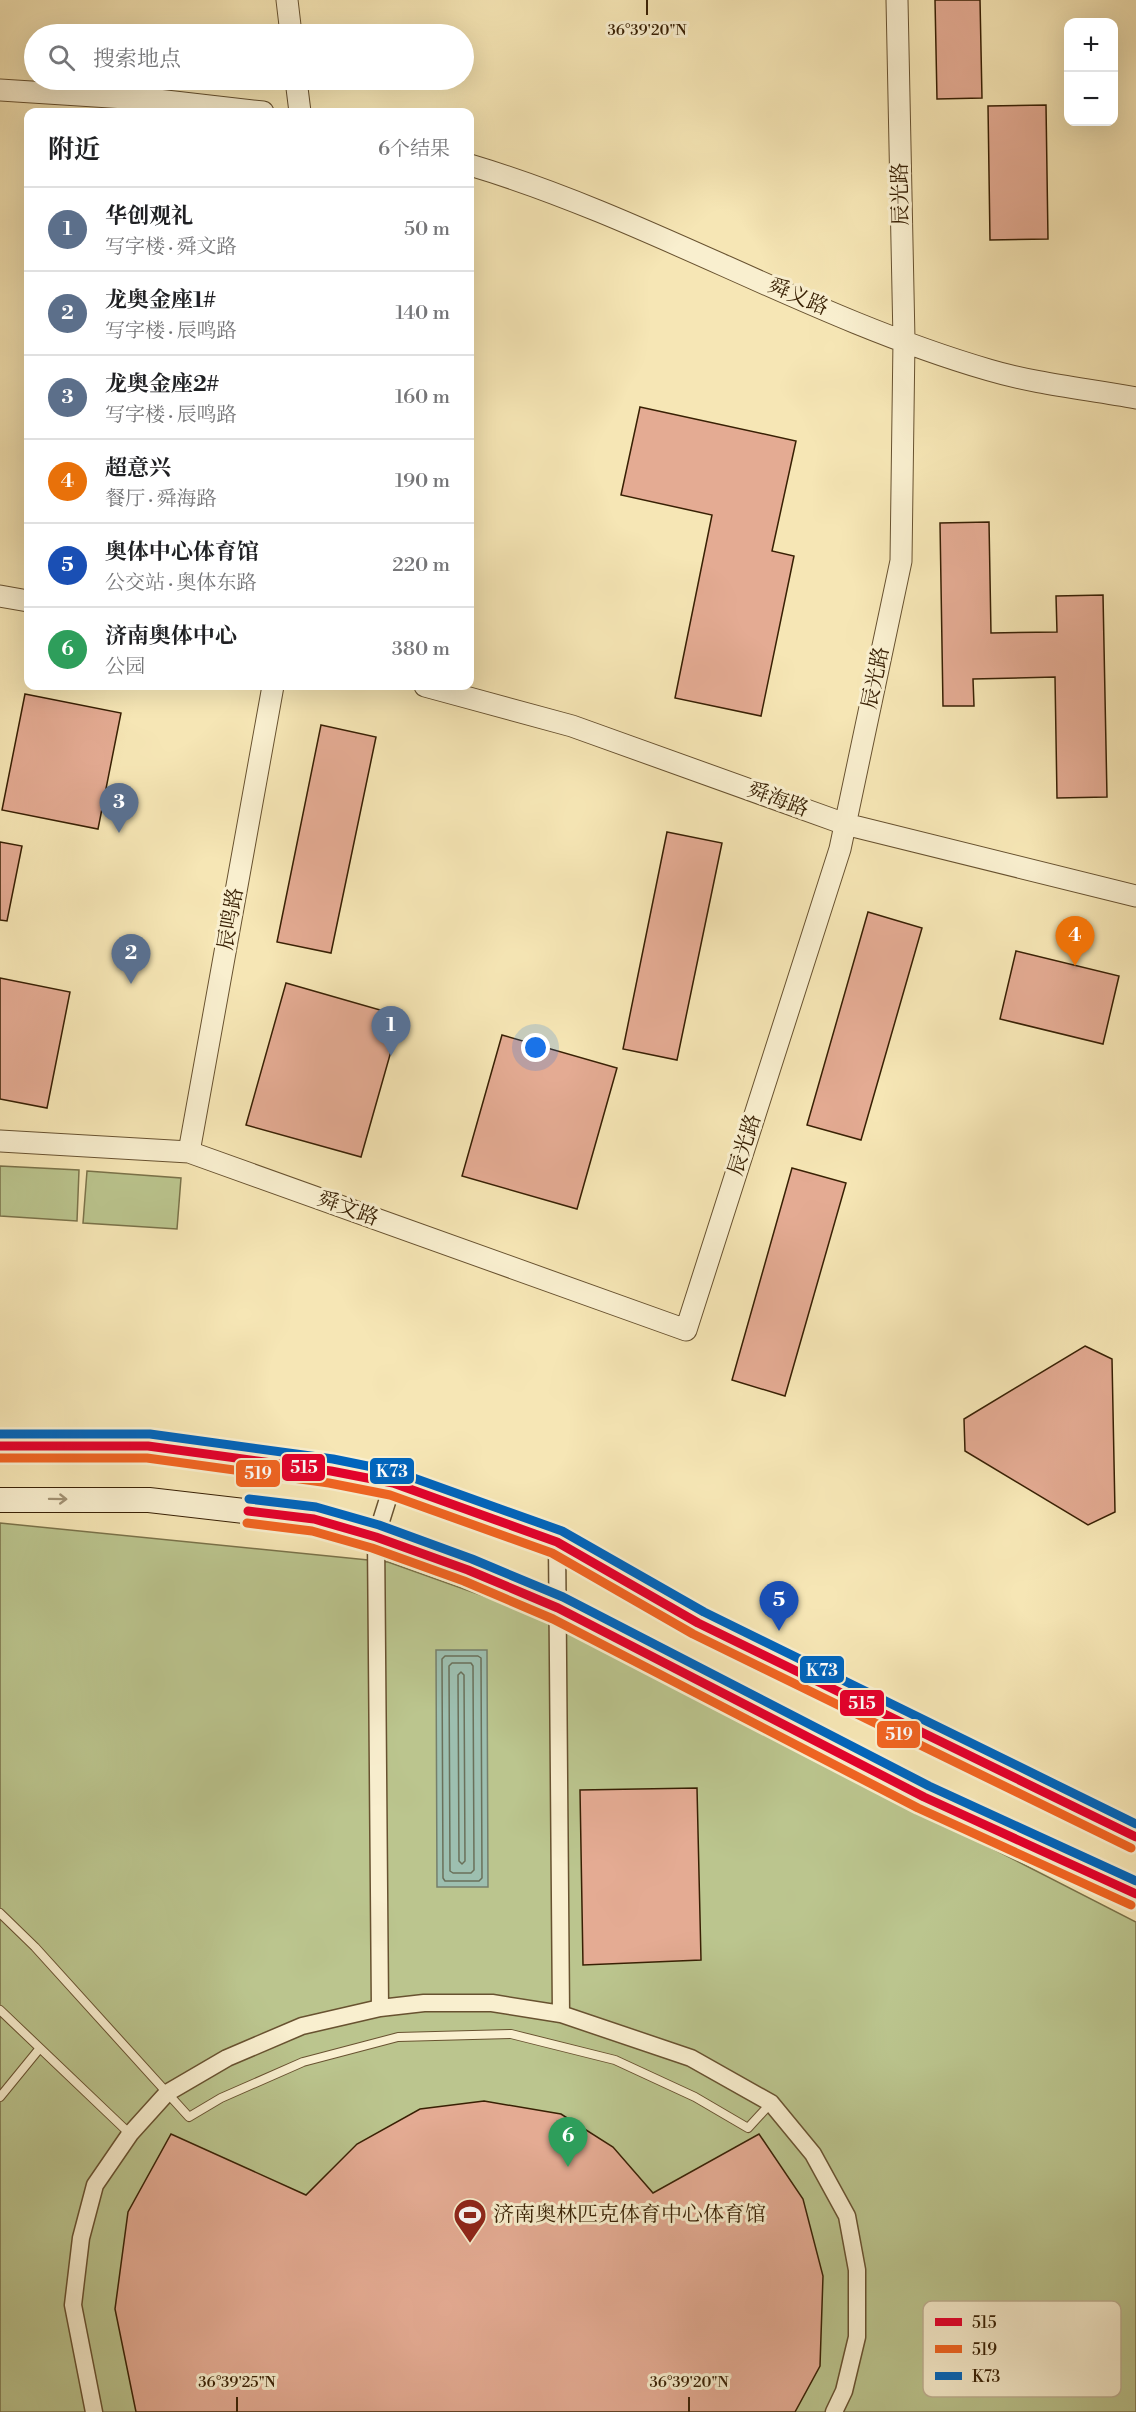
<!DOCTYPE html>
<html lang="zh">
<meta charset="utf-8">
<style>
body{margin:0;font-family:"Libre Bodoni","Noto Serif SC",serif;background:#f6f6f6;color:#202124}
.controls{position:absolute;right:18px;top:18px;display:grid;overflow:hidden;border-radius:12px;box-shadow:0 6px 24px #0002}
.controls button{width:54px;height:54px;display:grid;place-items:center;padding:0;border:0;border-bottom:2px solid #e0e0e0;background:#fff;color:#202124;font:30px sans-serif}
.you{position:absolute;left:536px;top:1048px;width:21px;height:21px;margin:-15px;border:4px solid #fff;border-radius:50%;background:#1a73e8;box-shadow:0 0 0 9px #1a73e833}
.badge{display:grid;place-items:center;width:39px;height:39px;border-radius:50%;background:#8f2418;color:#fff;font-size:20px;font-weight:700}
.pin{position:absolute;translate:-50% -50px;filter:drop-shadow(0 2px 3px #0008)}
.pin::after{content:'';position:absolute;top:32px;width:21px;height:18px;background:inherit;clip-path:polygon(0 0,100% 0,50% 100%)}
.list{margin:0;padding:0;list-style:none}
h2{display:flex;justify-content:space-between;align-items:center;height:78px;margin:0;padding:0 24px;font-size:26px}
h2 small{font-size:20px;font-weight:400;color:#757577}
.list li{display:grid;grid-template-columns:39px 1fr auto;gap:18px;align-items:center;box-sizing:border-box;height:84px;padding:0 24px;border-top:2px solid #e0e0e0}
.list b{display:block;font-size:22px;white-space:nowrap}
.list p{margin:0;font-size:20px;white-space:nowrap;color:#757577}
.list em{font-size:20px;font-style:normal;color:#757577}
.icon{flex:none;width:33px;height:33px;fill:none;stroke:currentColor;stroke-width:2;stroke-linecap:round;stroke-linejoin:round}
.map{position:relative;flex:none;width:1136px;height:2412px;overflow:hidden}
.search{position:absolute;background:#fff;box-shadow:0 6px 24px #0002;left:24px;top:24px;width:450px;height:66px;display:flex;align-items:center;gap:15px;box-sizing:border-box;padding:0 21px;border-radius:33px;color:#757577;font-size:22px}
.panel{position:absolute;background:#fff;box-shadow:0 6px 24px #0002;left:24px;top:108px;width:450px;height:582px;border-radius:12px}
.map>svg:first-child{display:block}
.green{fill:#bbc58e;stroke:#7a7249;stroke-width:1.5}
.water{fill:#9dbfb0;stroke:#757f6b;stroke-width:1.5}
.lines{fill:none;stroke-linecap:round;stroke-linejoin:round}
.shore{stroke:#6a705a;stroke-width:1.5}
.building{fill:#e4ab93;stroke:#382004;stroke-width:1.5}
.service-casing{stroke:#685230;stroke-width:10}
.minor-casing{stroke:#685230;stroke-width:19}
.tertiary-casing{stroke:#685230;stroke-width:23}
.secondary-casing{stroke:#382004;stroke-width:26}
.service{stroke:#f9efcf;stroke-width:8}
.minor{stroke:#f9efcf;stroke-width:16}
.tertiary{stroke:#f9efcf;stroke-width:21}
.secondary{stroke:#f9efcf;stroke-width:24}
.bus-1-casing{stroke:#f9efcf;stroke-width:14}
.bus-2-casing{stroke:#f9efcf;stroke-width:14}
.bus-3-casing{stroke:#f9efcf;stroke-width:14}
.bus-1{stroke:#e4002b;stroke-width:9}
.bus-2{stroke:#f26522;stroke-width:9}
.bus-3{stroke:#0065bd;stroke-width:9}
.oneway{stroke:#a29274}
.ticks{fill:none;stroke:#382004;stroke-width:2}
.labels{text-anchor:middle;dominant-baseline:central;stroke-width:6;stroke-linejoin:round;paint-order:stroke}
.street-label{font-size:21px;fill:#382004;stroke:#f9efcf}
.poi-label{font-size:21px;fill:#382004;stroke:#f9efcf;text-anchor:start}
.key{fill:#f9efcf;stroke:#bfb192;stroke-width:1.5}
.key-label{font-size:16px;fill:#382004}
.ticks-label{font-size:15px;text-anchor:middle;fill:#382004;stroke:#f9efcf;stroke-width:6;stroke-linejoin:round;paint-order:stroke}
.line-badge{stroke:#f9efcf;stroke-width:2}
.badge-label{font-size:16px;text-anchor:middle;font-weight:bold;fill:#fff}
</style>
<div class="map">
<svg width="1136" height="2412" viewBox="0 0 1136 2412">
<rect width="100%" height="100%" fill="#f6e6b5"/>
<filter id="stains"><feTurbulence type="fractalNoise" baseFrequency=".00333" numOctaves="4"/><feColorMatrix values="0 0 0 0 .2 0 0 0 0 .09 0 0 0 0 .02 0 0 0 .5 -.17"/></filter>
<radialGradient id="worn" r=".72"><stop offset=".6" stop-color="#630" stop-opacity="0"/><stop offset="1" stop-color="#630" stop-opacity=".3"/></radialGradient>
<!-- green -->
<path class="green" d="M0,1166L79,1170L77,1221L0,1216Z
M87,1171L181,1178L177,1229L83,1223Z
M0,1523L388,1562L534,1614L1136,1922V2412H0Z"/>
<!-- water -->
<path class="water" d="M436,1650H487L488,1887H437Z"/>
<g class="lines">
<!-- shore -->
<path class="shore" d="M445,1656H478L481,1658L482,1878L479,1881H445L443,1878L442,1659Z
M452,1663H471L473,1666L474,1870L471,1873H453L450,1871L449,1666Z
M461,1672L464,1675L465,1861L462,1864L459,1861L458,1675Z"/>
</g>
<!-- building -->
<path class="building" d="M935,0H980L982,98L937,99Z
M1046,105L1048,239L990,240L988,106Z
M640,407L796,441L772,551L794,556L761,716L675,698L712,515L621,495Z
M989,522L991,633L1057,632L1056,596L1103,595L1107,797L1057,798L1055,677L973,679L974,706H943L940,523Z
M25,694L121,713L98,829L2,810Z
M321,725L376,737L331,953L277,942Z
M667,832L722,843L677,1060L623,1049Z
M0,842L22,846L7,921L0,920Z
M868,912L922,928L861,1140L807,1125Z
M1016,951L1119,976L1103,1044L1000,1019Z
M0,978L70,992L47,1108L0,1099Z
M286,983L401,1016L361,1157L246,1125Z
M502,1035L617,1068L577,1209L462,1176Z
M792,1168L846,1183L785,1396L732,1380Z
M1085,1346L1112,1359L1115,1512L1088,1525L965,1451L964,1419Z
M697,1788L701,1960L583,1965L580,1790Z
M484,2101L561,2114L613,2147L653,2193L759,2134L803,2199L823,2276L820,2366L795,2412H136L115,2309L128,2212L171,2134L306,2195L357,2144L420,2109Z"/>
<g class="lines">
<!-- service casing -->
<g class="service-casing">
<path id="service" d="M0,1913L35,1947L189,2117L221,2098L303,2062L398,2037L511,2034L615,2060L695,2097L748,2128L771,2103
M0,2010L130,2134
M0,2097L40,2048"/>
</g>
<!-- minor casing -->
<g class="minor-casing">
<path id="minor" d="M557,1542L561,2014
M380,2008L376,1537L393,1483
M94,2412L73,2305L81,2238L95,2185L130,2134L167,2093L227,2058L302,2026L380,2008L424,2003H492L561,2014L691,2058L771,2103L813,2154L847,2216L857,2270V2337L844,2391L834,2412"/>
</g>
<!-- tertiary casing -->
<g class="tertiary-casing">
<path id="tertiary" d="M287,0L291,34
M296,80L300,112
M0,90L157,100L263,112
M470,165C648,218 810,318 989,370C1036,384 1088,389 1136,398
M0,596L28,601
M425,686L572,726L845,824L1136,896
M0,1141L189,1152L686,1330L840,849L901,561L904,340L897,0
M189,1152L273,686"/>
</g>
<!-- secondary casing -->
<g class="secondary-casing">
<path id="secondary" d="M0,1446H148L331,1471L393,1483L557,1542L698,1623L1136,1837
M0,1500H149L314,1519L376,1537L468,1570L558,1608L924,1797L1136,1894"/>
</g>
<!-- service -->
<use href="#service" class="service"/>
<!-- minor -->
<use href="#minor" class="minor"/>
<!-- tertiary -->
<use href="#tertiary" class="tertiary"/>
<!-- secondary -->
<use href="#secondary" class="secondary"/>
<!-- bus-1 casing -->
<g class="bus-1-casing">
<path id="bus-1" d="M0,1446H148L331,1471L393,1483L557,1542L698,1623L1136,1837
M248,1511L314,1519L376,1537L468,1570L558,1608L924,1797L1136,1894"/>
</g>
<!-- bus-2 casing -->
<g class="bus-2-casing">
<path id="bus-2" d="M0,1458H147L329,1483L390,1495L552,1553L693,1634L1131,1848
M247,1523L312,1531L372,1548L464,1581L553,1619L918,1808L1131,1905"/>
</g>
<!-- bus-3 casing -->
<g class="bus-3-casing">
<path id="bus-3" d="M0,1434H150L333,1459L397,1472L562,1531L704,1612L1136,1824
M249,1499L316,1507L379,1525L472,1559L563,1597L929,1786L1136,1881"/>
</g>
<!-- bus-1 -->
<use href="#bus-1" class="bus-1"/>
<!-- bus-2 -->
<use href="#bus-2" class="bus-2"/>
<!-- bus-3 -->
<use href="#bus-3" class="bus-3"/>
</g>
<!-- one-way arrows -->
<defs><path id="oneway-shaft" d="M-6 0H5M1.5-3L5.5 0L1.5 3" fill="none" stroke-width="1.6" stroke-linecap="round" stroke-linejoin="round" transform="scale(1.5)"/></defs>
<use class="oneway" href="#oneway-shaft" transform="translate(58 1499) rotate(1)"/>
<!-- ticks -->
<path class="ticks" d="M647,0V15M237,2397V2412M689,2397V2412"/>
<!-- icons -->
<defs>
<g id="stadium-pin" transform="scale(1.725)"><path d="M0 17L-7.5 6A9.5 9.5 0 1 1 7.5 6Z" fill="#8f2418" stroke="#f9efcf"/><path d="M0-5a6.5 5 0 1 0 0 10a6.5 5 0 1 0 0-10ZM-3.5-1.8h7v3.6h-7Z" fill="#fff"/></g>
</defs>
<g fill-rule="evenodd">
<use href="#stadium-pin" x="470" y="2215"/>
</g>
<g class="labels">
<!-- street labels -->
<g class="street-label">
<text transform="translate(901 194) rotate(-91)">辰光路</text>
<text transform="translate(798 297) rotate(23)">舜义路</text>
<text transform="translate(876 678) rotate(-78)">辰光路</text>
<text transform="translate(778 800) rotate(20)">舜海路</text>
<text transform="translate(231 919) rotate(-80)">辰鸣路</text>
<text transform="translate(745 1145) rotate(-72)">辰光路</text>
<text transform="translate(348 1209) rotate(20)">舜文路</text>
</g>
<!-- poi labels -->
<g class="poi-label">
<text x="493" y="2215">济南奥林匹克体育中心体育馆</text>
</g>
</g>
<!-- legend -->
<rect x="923" y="2301" width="198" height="96" rx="9" class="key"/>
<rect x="935" y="2318" width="27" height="8" fill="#e4002b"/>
<rect x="935" y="2345" width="27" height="8" fill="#f26522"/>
<rect x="935" y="2372" width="27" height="8" fill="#0065bd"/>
<g class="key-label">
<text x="972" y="2328">515</text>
<text x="972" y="2355">519</text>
<text x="972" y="2382">K73</text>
</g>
<g class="ticks-label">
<text x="647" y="35">36°39'20"N</text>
<text x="237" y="2387">36°39'25"N</text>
<text x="689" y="2387">36°39'20"N</text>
</g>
<g class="line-badge">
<rect x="281" y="1453" width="45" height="29" rx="6" fill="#e4002b"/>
<rect x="369" y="1457" width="46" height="28" rx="6" fill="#0065bd"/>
<rect x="235" y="1459" width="46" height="29" rx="6" fill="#f26522"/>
<rect x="799" y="1655" width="46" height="29" rx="6" fill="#0065bd"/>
<rect x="839" y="1689" width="46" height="28" rx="6" fill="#e4002b"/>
<rect x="876" y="1720" width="45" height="29" rx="6" fill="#f26522"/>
</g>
<g class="badge-label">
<text x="304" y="1473">515</text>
<text x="392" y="1477">K73</text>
<text x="258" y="1479">519</text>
<text x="822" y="1676">K73</text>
<text x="862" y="1709">515</text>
<text x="899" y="1740">519</text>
</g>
<rect width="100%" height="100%" filter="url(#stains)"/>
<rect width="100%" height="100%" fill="url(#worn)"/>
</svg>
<div class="controls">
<button>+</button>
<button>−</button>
</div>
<div class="you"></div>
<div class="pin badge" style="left:391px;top:1056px;background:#5c6f8a">1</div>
<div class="pin badge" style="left:131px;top:984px;background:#5c6f8a">2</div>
<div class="pin badge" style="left:119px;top:833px;background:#5c6f8a">3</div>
<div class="pin badge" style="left:1075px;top:966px;background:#e8710a">4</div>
<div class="pin badge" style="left:779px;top:1631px;background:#1a4fb4">5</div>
<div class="pin badge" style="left:568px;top:2167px;background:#2e9e5b">6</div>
<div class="search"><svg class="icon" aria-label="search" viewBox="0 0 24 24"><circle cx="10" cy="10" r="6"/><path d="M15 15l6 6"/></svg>搜索地点</div>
<section class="panel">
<h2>附近<small>6个结果</small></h2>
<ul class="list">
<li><span class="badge" style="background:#5c6f8a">1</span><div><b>华创观礼</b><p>写字楼 · 舜文路</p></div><em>50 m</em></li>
<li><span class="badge" style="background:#5c6f8a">2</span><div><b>龙奥金座1#</b><p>写字楼 · 辰鸣路</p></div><em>140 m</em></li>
<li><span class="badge" style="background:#5c6f8a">3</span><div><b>龙奥金座2#</b><p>写字楼 · 辰鸣路</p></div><em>160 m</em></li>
<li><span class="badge" style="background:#e8710a">4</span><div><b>超意兴</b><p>餐厅 · 舜海路</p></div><em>190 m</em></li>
<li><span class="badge" style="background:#1a4fb4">5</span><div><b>奥体中心体育馆</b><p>公交站 · 奥体东路</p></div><em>220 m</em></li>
<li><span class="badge" style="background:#2e9e5b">6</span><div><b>济南奥体中心</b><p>公园</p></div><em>380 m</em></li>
</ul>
</section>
</div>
